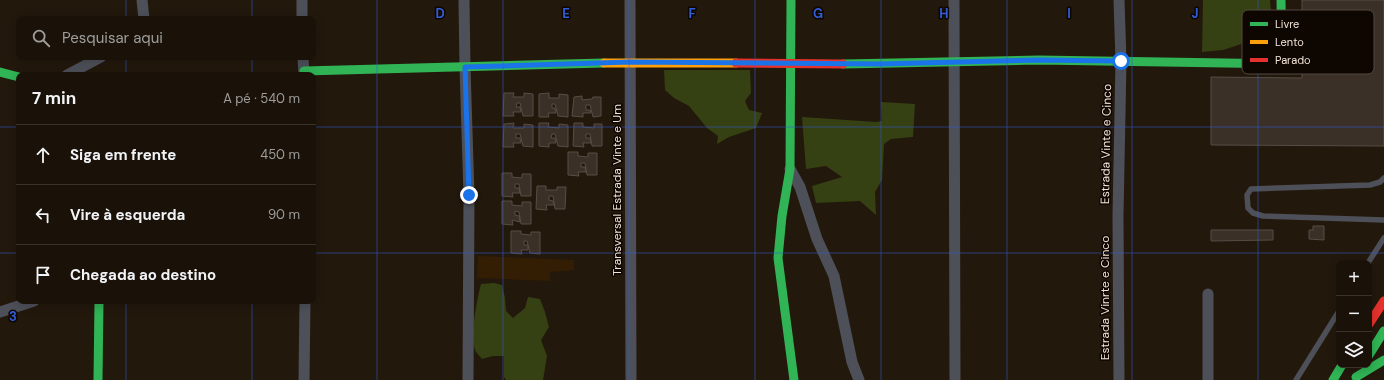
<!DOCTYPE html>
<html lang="pt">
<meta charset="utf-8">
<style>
body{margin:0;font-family:"DM Sans",sans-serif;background:#231b12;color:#f1f3f6}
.controls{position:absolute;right:12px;bottom:12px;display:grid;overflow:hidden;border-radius:8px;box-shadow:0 2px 10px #0003}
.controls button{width:36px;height:36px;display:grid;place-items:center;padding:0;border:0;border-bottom:1px solid #38322a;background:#1a1209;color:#f1f3f6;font:20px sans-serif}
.stop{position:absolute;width:12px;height:12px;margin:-9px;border:3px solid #1a73e8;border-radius:50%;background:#fff}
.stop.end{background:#1a73e8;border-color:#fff;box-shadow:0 1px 4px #0008}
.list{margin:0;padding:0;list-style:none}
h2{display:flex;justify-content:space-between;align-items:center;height:52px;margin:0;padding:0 16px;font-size:17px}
h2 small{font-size:13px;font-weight:400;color:#9f9e9c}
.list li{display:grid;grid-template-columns:26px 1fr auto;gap:12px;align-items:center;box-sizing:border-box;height:60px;padding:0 16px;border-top:1px solid #38322a}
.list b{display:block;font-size:15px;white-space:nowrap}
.list em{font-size:13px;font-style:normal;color:#9f9e9c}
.icon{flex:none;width:22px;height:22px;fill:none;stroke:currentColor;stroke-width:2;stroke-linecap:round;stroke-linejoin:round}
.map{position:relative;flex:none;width:1384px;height:380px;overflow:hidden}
.search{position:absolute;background:#1a1209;box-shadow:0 2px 10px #0003;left:16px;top:16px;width:300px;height:44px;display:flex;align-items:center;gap:10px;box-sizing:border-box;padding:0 14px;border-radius:8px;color:#9f9e9c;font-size:15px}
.panel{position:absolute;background:#1a1209;box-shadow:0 2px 10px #0003;left:16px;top:72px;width:300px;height:232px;border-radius:8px}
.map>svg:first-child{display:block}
.built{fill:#341e03}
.green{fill:#354013}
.building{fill:#3a3027;stroke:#574d44}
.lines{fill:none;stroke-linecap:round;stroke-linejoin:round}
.lane{stroke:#4e5059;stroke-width:5.5}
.street{stroke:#4e5059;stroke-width:11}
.fast{stroke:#30b455;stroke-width:9}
.slow{stroke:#ff9f0a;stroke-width:9}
.jam{stroke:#e5322d;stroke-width:9}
.route{stroke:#1a73e8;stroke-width:5}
.grid{fill:none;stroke:#325dd8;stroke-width:1;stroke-opacity:0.55}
.labels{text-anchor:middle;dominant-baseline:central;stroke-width:3;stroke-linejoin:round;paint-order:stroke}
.street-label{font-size:12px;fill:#f2e4d7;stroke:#0e0601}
.key{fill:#0e0601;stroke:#524941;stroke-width:1}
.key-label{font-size:11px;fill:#f2e4d7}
.grid-label{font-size:13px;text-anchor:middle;font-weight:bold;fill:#325dd8;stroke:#0e0601;stroke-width:3;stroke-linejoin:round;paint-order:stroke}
</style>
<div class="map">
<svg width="1384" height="380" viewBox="0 0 1384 380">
<rect width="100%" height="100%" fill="#23180c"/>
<!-- built -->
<path class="built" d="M478,256L574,260V270L550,272V281L477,278Z"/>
<!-- green -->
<path class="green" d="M1203,0H1270L1271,12L1266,36L1223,50L1202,52Z
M664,70H750L751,93L745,101L749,110L762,113L756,128L729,137L717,144L718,136L707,128L689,106L674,98L665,90Z
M881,102L915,104L913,137L891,139L884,144L882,180L875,192L876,215L860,201L816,203L812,186L842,177L826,166L806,169L802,117L876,122L882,121Z
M494,283L502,285L505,298L506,311L513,318L525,308L528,297L540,299L545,312L549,327L541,340L547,356L543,380H506L504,377V356H493L482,359C481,357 478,355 476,352C469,340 477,299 481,284Z"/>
<!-- building -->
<path class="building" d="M1302,0H1384V146L1211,145V77L1302,78Z
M504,93H514L513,97H524V93L533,94V116H523L520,103H517L516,107H520L521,112H513L514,116H503Z
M549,93V98H559V94L568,95V117L558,116L555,104H552V108H555L556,113H548L549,117H539V94Z
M582,96V100L592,99L593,97H601V116L593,117L590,105H586V110H590L591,113H583V117L572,116L574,97Z
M514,123L513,128H524V124L533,125V147L523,146L520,134H516V138H520L521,143H513L514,147H503L504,124Z
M539,123H549L548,127L559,128V124L568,125V147L558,146L555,134H552L551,138H555L556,143H549V147L539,146Z
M574,123H583V127L594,128V124H602V146H592L590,134H586V138H590L591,143H583L584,147L573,146Z
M568,152H578V156L588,157V153H597V175H587L585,163H581V167H585L586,172H578L579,176L568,175Z
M502,173H512V177L522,178V174H531V196H521L519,184H515V188H519L520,193H512L513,197L502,196Z
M537,186H546V190H557V187H566L565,209H555L553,196H549V200L553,201L554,205H546L547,210L536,209Z
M502,201H512V205L522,206V202H531V224H521L519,212L515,211V215L519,216L520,222L512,220L513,225L502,224Z
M1313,226H1324V240L1309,239V230H1313Z
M1211,230H1273V240L1211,241Z
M511,231H521V234L531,235V232H540V254L530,253L527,241H524V245H528V250H521L522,254L511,253Z"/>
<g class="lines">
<!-- lane -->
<path class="lane" d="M1384,178L1380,182L1370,185L1251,189L1247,195L1248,208L1253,213L1263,216L1384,220
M1368,263L1384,238
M1296,380L1339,311"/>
<!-- street -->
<path class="street" d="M142,0L144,19
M464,0L465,67L469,195L468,380
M630,0L631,380
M954,0L955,380
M302,19V0
M303,57L304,75
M67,75L101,57
M790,169L800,187L817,239L834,276L852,362L859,380
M0,312L34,301
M304,380L305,301
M1119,380L1118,216L1121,61L1119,0
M1208,380V294"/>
<!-- fast -->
<path class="fast" d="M791,0L790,169L782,216L778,258L794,380
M843,64L1039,60L1282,64L1281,0
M304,71L604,63
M0,72L19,77
M1369,355L1384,331
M1356,377L1384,360
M98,380L99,301
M1333,380L1342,365"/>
<!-- slow -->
<path class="slow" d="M604,63H736"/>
<!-- jam -->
<path class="jam" d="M736,63L843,64
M1369,324L1384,301"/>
</g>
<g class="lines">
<!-- route -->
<path class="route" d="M469,195L465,67L630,62L879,64L1039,60L1121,61"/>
</g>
<!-- grid -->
<path class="grid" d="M126,0V19M252,0V19M377,0V380M503,0V380M629,0V380M755,0V380M881,0V380M1007,0V380M1132,0V380M1258,0V380M126,57V75M252,57V75M0,127H19M313,127H1384M0,253H19M313,253H1384M126,301V380M252,301V380"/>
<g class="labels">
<!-- street labels -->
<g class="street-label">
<text transform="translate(1106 144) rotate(-89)">Estrada Vinte e Cinco</text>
<text transform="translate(617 190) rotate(-90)">Transversal Estrada Vinte e Um</text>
<text transform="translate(1105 298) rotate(-90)">Estrada Vinrte e Cinco</text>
</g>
</g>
<!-- legend -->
<rect x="1242" y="10" width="132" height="64" rx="6" class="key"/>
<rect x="1250" y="22" width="18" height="4" fill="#30b455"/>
<rect x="1250" y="40" width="18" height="4" fill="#ff9f0a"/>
<rect x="1250" y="58" width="18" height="4" fill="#e5322d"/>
<g class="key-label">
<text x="1275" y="28">Livre</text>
<text x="1275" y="46">Lento</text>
<text x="1275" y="64">Parado</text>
</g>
<g class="grid-label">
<text x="440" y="18">D</text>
<text x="566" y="18">E</text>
<text x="692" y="18">F</text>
<text x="818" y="18">G</text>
<text x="944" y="18">H</text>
<text x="1069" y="18">I</text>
<text x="1195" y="18">J</text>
<text x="13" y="321">3</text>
</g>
</svg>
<div class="controls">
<button>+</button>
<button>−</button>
<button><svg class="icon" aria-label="layers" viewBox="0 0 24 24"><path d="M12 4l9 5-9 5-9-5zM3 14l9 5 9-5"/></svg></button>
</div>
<div class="stop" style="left:1121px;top:61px"></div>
<div class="stop end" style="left:469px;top:195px"></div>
<div class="search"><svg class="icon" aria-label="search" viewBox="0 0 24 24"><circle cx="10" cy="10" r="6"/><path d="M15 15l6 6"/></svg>Pesquisar aqui</div>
<section class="panel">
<h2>7 min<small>A pé · 540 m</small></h2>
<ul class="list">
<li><svg class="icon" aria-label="ahead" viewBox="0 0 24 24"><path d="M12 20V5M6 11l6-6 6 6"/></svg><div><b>Siga em frente</b></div><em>450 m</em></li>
<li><svg class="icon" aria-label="left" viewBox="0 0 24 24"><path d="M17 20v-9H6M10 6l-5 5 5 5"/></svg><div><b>Vire à esquerda</b></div><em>90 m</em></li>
<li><svg class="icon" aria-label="arrive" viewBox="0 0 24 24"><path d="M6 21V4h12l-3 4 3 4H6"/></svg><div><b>Chegada ao destino</b></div></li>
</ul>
</section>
</div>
